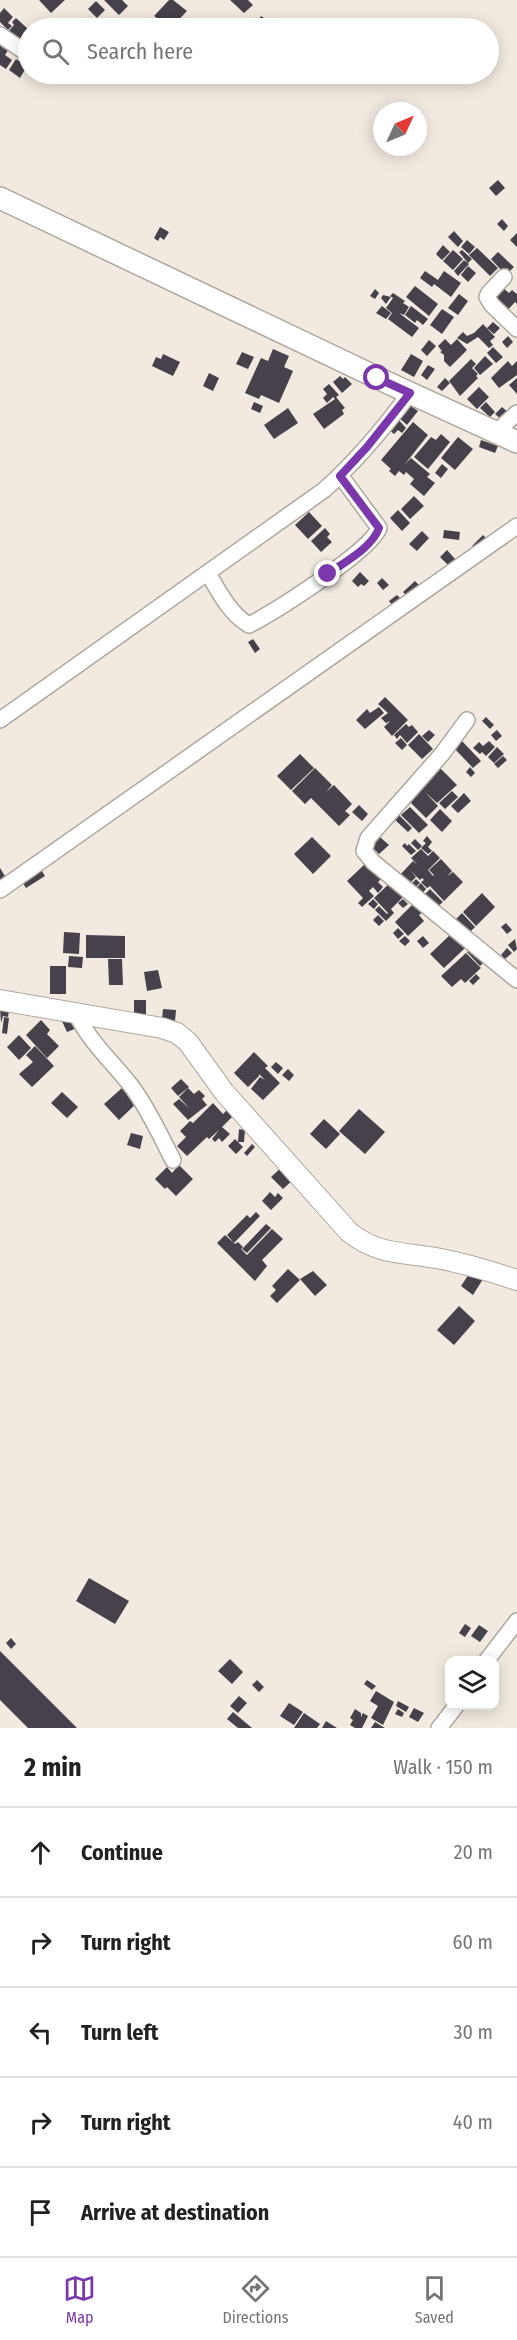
<!DOCTYPE html>
<meta charset="utf-8">
<style>
body{margin:0;font-family:"Fira Sans Condensed",sans-serif;background:#f2f2f2;color:#202124}
.controls{position:absolute;right:18px;bottom:18px;display:grid;overflow:hidden;border-radius:12px;box-shadow:0 3px 15px #0003}
.controls button{width:54px;height:54px;display:grid;place-items:center;padding:0;border:0;border-bottom:2px solid #e0e0e0;background:#fff;color:#202124;font:30px sans-serif}
.compass{position:absolute;left:373px;top:102px;width:54px;height:54px;border-radius:50%;background:#fff;box-shadow:0 3px 15px #0003;rotate:46deg}
.stop{position:absolute;width:18px;height:18px;margin:-14px;border:4px solid #7a38ac;border-radius:50%;background:#fff}
.stop.end{background:#7a38ac;border-color:#fff;box-shadow:0 2px 6px #0008}
.list{margin:0;padding:0;list-style:none}
h2{display:flex;justify-content:space-between;align-items:center;height:78px;margin:0;padding:0 24px;font-size:26px}
h2 small{font-size:20px;font-weight:400;color:#757577}
.list li{display:grid;grid-template-columns:39px 1fr auto;gap:18px;align-items:center;box-sizing:border-box;height:90px;padding:0 24px;border-top:2px solid #e0e0e0}
.list b{display:block;font-size:22px;white-space:nowrap}
.list em{font-size:20px;font-style:normal;color:#757577}
.icon{flex:none;width:33px;height:33px;fill:none;stroke:currentColor;stroke-width:2;stroke-linecap:round;stroke-linejoin:round}
.map{position:relative;flex:none;width:517px;height:1728px;overflow:hidden}
.search{position:absolute;background:#fff;box-shadow:0 3px 15px #0003;left:18px;right:18px;top:18px;height:66px;display:flex;align-items:center;gap:15px;box-sizing:border-box;padding:0 21px;border-radius:33px;color:#757577;font-size:22px}
.sheet{height:528px;background:#fff}
nav{display:flex;justify-content:space-around;align-items:center;box-sizing:border-box;height:84px;border-top:2px solid #e0e0e0;background:#fff;font-size:16px;color:#757577}
nav a{display:grid;justify-items:center;gap:3px}
nav .on{color:#7a38ac}
.map>svg:first-child{display:block}
.building{fill:#46414a}
.lines{fill:none;stroke-linecap:round;stroke-linejoin:round}
.minor-casing{stroke:#aea79e;stroke-width:18}
.tertiary-casing{stroke:#aea79e;stroke-width:22}
.secondary-casing{stroke:#aea79e;stroke-width:24}
.minor{stroke:#fff;stroke-width:15}
.tertiary{stroke:#fff;stroke-width:20}
.secondary{stroke:#fff;stroke-width:21}
.route{stroke:#7a38ac;stroke-width:8}
</style>
<div class="map">
<svg width="517" height="1728" viewBox="0 0 517 1728">
<rect width="100%" height="100%" fill="#f2eae0"/>
<!-- building -->
<path class="building" d="M39,0H65L51,13Z
M104,0H122L128,6L119,15Z
M169,0H173L187,11L171,28L154,16Z
M230,0H248L253,5L244,13Z
M96,1L105,10L97,18L88,9Z
M4,8L13,17L8,23L12,26L8,30L0,22V13Z
M261,16L271,23L267,28L257,22Z
M16,18L28,29V40L24,46L8,32L14,25L12,22Z
M0,43L9,49L5,55L12,60L6,69L0,65Z
M16,59L27,66L20,78L9,70Z
M498,180L505,188L496,196L489,188Z
M502,219L508,226L504,231L497,224Z
M160,227L169,232L164,240L160,237L158,241L154,238Z
M454,231L463,241L458,247L448,237Z
M517,233V247L510,240Z
M467,240L475,247L469,254L461,247Z
M443,245L450,252L442,260L436,254Z
M477,248L498,268L490,276L469,255Z
M453,250L463,259L453,270L443,261Z
M462,250L472,259L468,263L459,252Z
M498,252L514,267L510,271L507,268L503,272L491,259Z
M464,260L469,264L458,276L454,271Z
M468,266L476,273L468,282L461,275Z
M425,271L438,280L444,271L461,283L451,297L434,284L432,287L420,278Z
M415,286L438,304L429,316L406,297Z
M502,287L509,293L512,290L517,294V304L515,302L505,313L495,304L499,299L494,295Z
M375,289L379,293L375,299L370,296Z
M393,293L405,301L403,303L409,307L404,315L399,313L419,328L412,337L388,319L392,313L386,308L393,298L390,296Z
M459,294L468,301L458,315L448,308Z
M383,295L391,297L386,304L381,298Z
M382,306L391,313L386,319L376,313Z
M411,306L428,319L423,325L417,320L415,323L405,315Z
M442,309L454,317L442,334L430,325Z
M493,322L500,328L494,334L487,328Z
M483,324L495,337L490,341L493,345L489,348L478,337L467,344L457,338L463,332L467,336L474,333Z
M508,336L513,342L507,348L502,342Z
M445,339L451,345L457,339L467,350L450,367L444,361V355L440,352L442,351L438,346Z
M429,340L436,346L427,356L421,350Z
M493,347L503,357L496,363L487,353Z
M273,349L289,356L284,367L293,371L279,403L261,395L259,399L245,393L261,358L268,361Z
M242,352L254,357L248,369L236,364Z
M163,354L180,362L173,376L152,366L156,357L161,359Z
M411,354L423,361L414,377L401,370Z
M485,356L493,364L480,375L474,368Z
M471,359L476,364L472,368L478,374L476,376L478,378L460,396L449,381Z
M508,361L512,366L517,361V375L499,388L491,378Z
M428,365L435,369L427,380L421,375Z
M209,373L219,378L213,391L203,386Z
M340,376L343,379L345,377L352,384L342,393L333,382Z
M445,378L450,383L442,391L437,387Z
M517,378V394L509,385Z
M329,384L339,395L336,397L345,408L342,410L344,414L324,429L313,414L335,399L333,397L327,403L323,398L327,394L323,389Z
M479,387L489,397L477,409L467,399Z
M254,402L263,406L260,413L251,409Z
M486,402L495,412L490,417L480,408Z
M408,404L418,411L407,425L398,417Z
M502,407L509,413L502,420L495,414Z
M288,408L298,423L274,439L264,425Z
M396,417L406,428L402,433L398,430L394,434L387,428Z
M413,422L428,435L405,464L411,458L430,474L427,477L435,483L424,496L410,484L414,479L406,472L404,475L399,471L395,476L389,471L391,469L381,460Z
M441,434L450,442L428,469L414,457L431,437L436,440Z
M458,437L473,449L455,470L441,458Z
M481,440L498,446L495,453L479,447Z
M442,464L448,469L441,478L435,473Z
M414,496L424,506L410,519L401,509Z
M398,510L410,523L402,531L390,518Z
M309,512L322,526L308,539L295,525Z
M325,528L330,534L327,537L332,542L321,552L311,541Z
M444,530L460,532L459,540L443,538Z
M422,531L429,538L417,551L409,544Z
M483,535L488,540L478,551L472,546Z
M447,550L456,560L449,566L440,557Z
M360,572L369,581L364,586L361,584L358,587L352,581Z
M382,578L389,585L383,590L377,583Z
M415,581L421,587L410,599L403,592Z
M397,595L404,602L395,609L389,601Z
M253,639L260,649L255,653L248,642Z
M385,697L408,720L392,736L384,727L390,721L386,723L381,718L388,713L378,704Z
M379,707L384,713L365,729L356,720L367,709L370,713Z
M486,717L494,725L490,729L482,721Z
M406,724L409,727L412,725L418,732L407,743L400,735L397,739L394,735Z
M429,730L435,735L428,742L422,736Z
M497,730L502,736L496,741L491,735Z
M419,734L433,749L422,759L408,745Z
M401,738L407,745L402,750L395,743Z
M460,739L481,761L473,768L453,747Z
M489,741L495,747L486,756L482,752L480,754L473,748L479,742L483,746Z
M497,747L504,754L494,763L488,757Z
M300,754L314,768L291,790L277,776Z
M503,756L507,760L498,768L494,764Z
M438,766L457,785L437,803L425,792L438,806L426,818L407,799Z
M470,767L475,773L471,777L466,772Z
M315,768L332,785L326,792L334,785L352,804L345,811L350,815L339,826L311,798L305,804L292,791Z
M452,791L458,797L445,809L439,803Z
M464,793L471,801L458,813L451,806Z
M359,805L368,814L362,821L352,812Z
M410,807L428,825L419,833L401,815Z
M440,809L452,821L442,832L430,820Z
M399,815L412,828L408,832L394,819Z
M427,836L432,842L428,847L432,851L428,854L421,848L426,843L423,841Z
M312,837L331,856L313,874L294,854Z
M380,837L389,845L379,854L371,846Z
M415,839L422,846L418,850L411,843Z
M405,843L407,846L409,844L416,851L411,855L402,846Z
M421,849L428,856L433,851L440,858L428,870L433,876L441,868L434,875L429,870L441,859L452,871L447,876L453,872L463,882L444,901L430,886L427,888L421,882L424,880L422,878L420,880L411,871L416,877L408,885L399,876L413,861L418,865L411,858Z
M365,864L383,877L378,882L383,887L378,893L373,887L369,891L374,896L362,907L358,903L363,898L347,881Z
M0,868L6,878L0,882Z
M40,868L45,876L26,888L21,880Z
M416,879L420,883L412,890L409,886Z
M391,882L404,896L391,909L394,913L386,921L375,910L379,906L387,914L388,913L374,898Z
M421,883L426,889L420,896L414,890Z
M430,889L443,902L436,908L424,895Z
M482,893L495,907L476,926L463,912Z
M373,899L378,904L374,909L368,904Z
M403,899L408,904L403,908L398,903Z
M414,903L423,912L419,915L424,921L408,936L395,922Z
M462,913L475,927L466,936L453,922Z
M378,915L384,921L379,926L373,920Z
M506,923L512,930L507,934L501,927Z
M398,928L404,934L398,939L393,933Z
M64,932L80,933L79,954L63,953Z
M451,934L465,948L444,968L430,954Z
M86,935L125,936V958H86Z
M405,936L410,941L405,946L399,941Z
M423,936L429,943L423,948L417,941Z
M515,939L517,949L514,952L508,945Z
M473,948L485,961L480,966L467,952Z
M507,948L512,953L505,959L501,955Z
M466,953L481,968L465,983L461,979L452,987L441,976Z
M69,956L83,957L82,968L68,967Z
M108,959H122L123,985H109Z
M50,966H66V994H50Z
M158,970L162,988L147,991L144,972Z
M476,974L480,978L473,985L469,981Z
M134,1000H146V1014H134Z
M0,1009L9,1011L8,1017L3,1016L1,1023Z
M163,1009L176,1010L175,1021L162,1020Z
M71,1015L77,1028L67,1032L61,1019Z
M4,1017L9,1018L7,1034L2,1033Z
M41,1020L50,1030L47,1034L59,1046L47,1058L26,1035Z
M19,1035L31,1048L19,1060L7,1047Z
M35,1046L54,1066L32,1087L19,1074L33,1062L26,1055Z
M254,1052L268,1066L265,1068L280,1083L263,1100L251,1089L260,1077L265,1080L259,1074V1076L248,1087L234,1073Z
M276,1062L283,1068L278,1074L271,1067Z
M288,1069L294,1075L289,1081L282,1075Z
M181,1079L189,1087L178,1096L171,1088Z
M122,1088L127,1093L130,1091L139,1101L119,1120L104,1104Z
M188,1088L194,1094L199,1090L205,1096L202,1099L207,1105L188,1120L173,1104L179,1099L189,1108L179,1097Z
M62,1092L78,1107L67,1118L51,1103Z
M213,1103L223,1114L229,1108L235,1114L222,1127L230,1134L222,1142L219,1138L215,1142L212,1139L219,1130L209,1139L207,1137L187,1156L177,1146L186,1137L180,1131L190,1121L193,1123Z
M359,1109L385,1132L365,1154L339,1131Z
M324,1119L340,1134L326,1149L310,1134Z
M239,1129L245,1130L244,1142H238Z
M131,1133L143,1136L140,1149L127,1145Z
M235,1139L243,1147L236,1154L228,1146Z
M252,1144L255,1147L247,1156L244,1153Z
M179,1165L193,1179L176,1196L167,1187L165,1189L155,1179L167,1167L172,1173Z
M283,1166L295,1178L283,1189L271,1177Z
M270,1192L275,1197L278,1193L283,1198L271,1210L262,1201Z
M256,1212L260,1216L234,1243L227,1235L247,1215L250,1218Z
M266,1224L271,1228L247,1253L242,1249Z
M272,1229L283,1239L262,1260L267,1266L255,1281L217,1243L225,1235L235,1244L238,1242L243,1247L239,1251L241,1249L247,1255Z
M288,1269L300,1280L277,1303L270,1296L276,1290L272,1286Z
M313,1271L327,1285L315,1296L300,1279Z
M471,1271L483,1279L473,1295L461,1286Z
M459,1306L475,1321L454,1345L437,1330Z
M89,1578L129,1601L115,1624L76,1601Z
M465,1624L471,1628L465,1637L459,1633Z
M479,1625L488,1631L480,1642L471,1636Z
M11,1638L16,1644L11,1649L6,1643Z
M0,1651L77,1728H28L0,1700Z
M230,1659L243,1672L232,1684L218,1671Z
M257,1680L264,1687L259,1692L252,1685Z
M367,1680L376,1686L372,1690L364,1684Z
M376,1691L394,1702L383,1725L371,1718L378,1706L370,1701Z
M239,1696L247,1703L238,1713L230,1706Z
M398,1701L409,1707L406,1712L396,1706Z
M289,1703L303,1712L294,1725L280,1716Z
M414,1708L424,1713L418,1722L409,1717Z
M355,1709L361,1713V1717L363,1713L368,1716L362,1728H355L350,1725L353,1720L350,1718Z
M398,1709L404,1713L402,1717L395,1714Z
M233,1712L252,1728H238L227,1719Z
M304,1713L320,1724L317,1728H294Z
M326,1721L337,1728H322Z
M375,1722L385,1728H371Z"/>
<g class="lines">
<!-- minor casing -->
<g class="minor-casing">
<path id="minor" d="M0,35L28,54
M504,277L489,293L487,297L492,305L517,329
M496,432L517,413
M208,573C219,592 230,614 249,625C274,612 371,551 379,528L340,475
M0,720L324,490C357,461 384,428 410,393
M467,720L442,754L368,838L364,851L373,862L517,980
M0,890L517,526
M76,1013C89,1042 113,1062 132,1087C149,1110 160,1135 173,1160
M487,1660L517,1621
M439,1728L456,1706"/>
</g>
<!-- tertiary casing -->
<g class="tertiary-casing">
<path id="tertiary" d="M0,1000L162,1028L177,1033L188,1042L224,1092L349,1232C378,1255 402,1252 436,1258C464,1263 490,1271 517,1280"/>
</g>
<!-- secondary casing -->
<g class="secondary-casing">
<path id="secondary" d="M0,198L399,388L517,442"/>
</g>
<!-- minor -->
<use href="#minor" class="minor"/>
<!-- tertiary -->
<use href="#tertiary" class="tertiary"/>
<!-- secondary -->
<use href="#secondary" class="secondary"/>
</g>
<g class="lines">
<!-- route -->
<path class="route" d="M328,574C344,562 372,548 379,528L340,476L367,447L410,393L377,378"/>
</g>
</svg>
<div class="controls">
<button><svg class="icon" aria-label="layers" viewBox="0 0 24 24"><path d="M12 4l9 5-9 5-9-5zM3 14l9 5 9-5"/></svg></button>
</div>
<svg class="compass" viewBox="-18 -18 36 36"><path d="M0-13l5 13h-10z" fill="#e53935"/><path d="M0 13l5-13h-10z" fill="#757577"/></svg>
<div class="stop" style="left:377px;top:378px"></div>
<div class="stop end" style="left:328px;top:574px"></div>
<div class="search"><svg class="icon" aria-label="search" viewBox="0 0 24 24"><circle cx="10" cy="10" r="6"/><path d="M15 15l6 6"/></svg>Search here</div>
</div>
<section class="sheet">
<h2>2 min<small>Walk · 150 m</small></h2>
<ul class="list">
<li><svg class="icon" aria-label="ahead" viewBox="0 0 24 24"><path d="M12 20V5M6 11l6-6 6 6"/></svg><div><b>Continue</b></div><em>20 m</em></li>
<li><svg class="icon" aria-label="right" viewBox="0 0 24 24"><path d="M7 20v-9h11M14 6l5 5-5 5"/></svg><div><b>Turn right</b></div><em>60 m</em></li>
<li><svg class="icon" aria-label="left" viewBox="0 0 24 24"><path d="M17 20v-9H6M10 6l-5 5 5 5"/></svg><div><b>Turn left</b></div><em>30 m</em></li>
<li><svg class="icon" aria-label="right" viewBox="0 0 24 24"><path d="M7 20v-9h11M14 6l5 5-5 5"/></svg><div><b>Turn right</b></div><em>40 m</em></li>
<li><svg class="icon" aria-label="arrive" viewBox="0 0 24 24"><path d="M6 21V4h12l-3 4 3 4H6"/></svg><div><b>Arrive at destination</b></div></li>
</ul>
</section>
<nav>
<a class="on"><svg class="icon" aria-label="map" viewBox="0 0 24 24"><path d="M3 6l6-2 6 2 6-2v14l-6 2-6-2-6 2zM9 4v14M15 6v14"/></svg>Map</a>
<a><svg class="icon" aria-label="directions" viewBox="0 0 24 24"><path d="M12 3l9 9-9 9-9-9zM9 14v-3h6M13 9l2 2-2 2"/></svg>Directions</a>
<a><svg class="icon" aria-label="saved" viewBox="0 0 24 24"><path d="M7 4h10v16l-5-4-5 4z"/></svg>Saved</a>
</nav>
